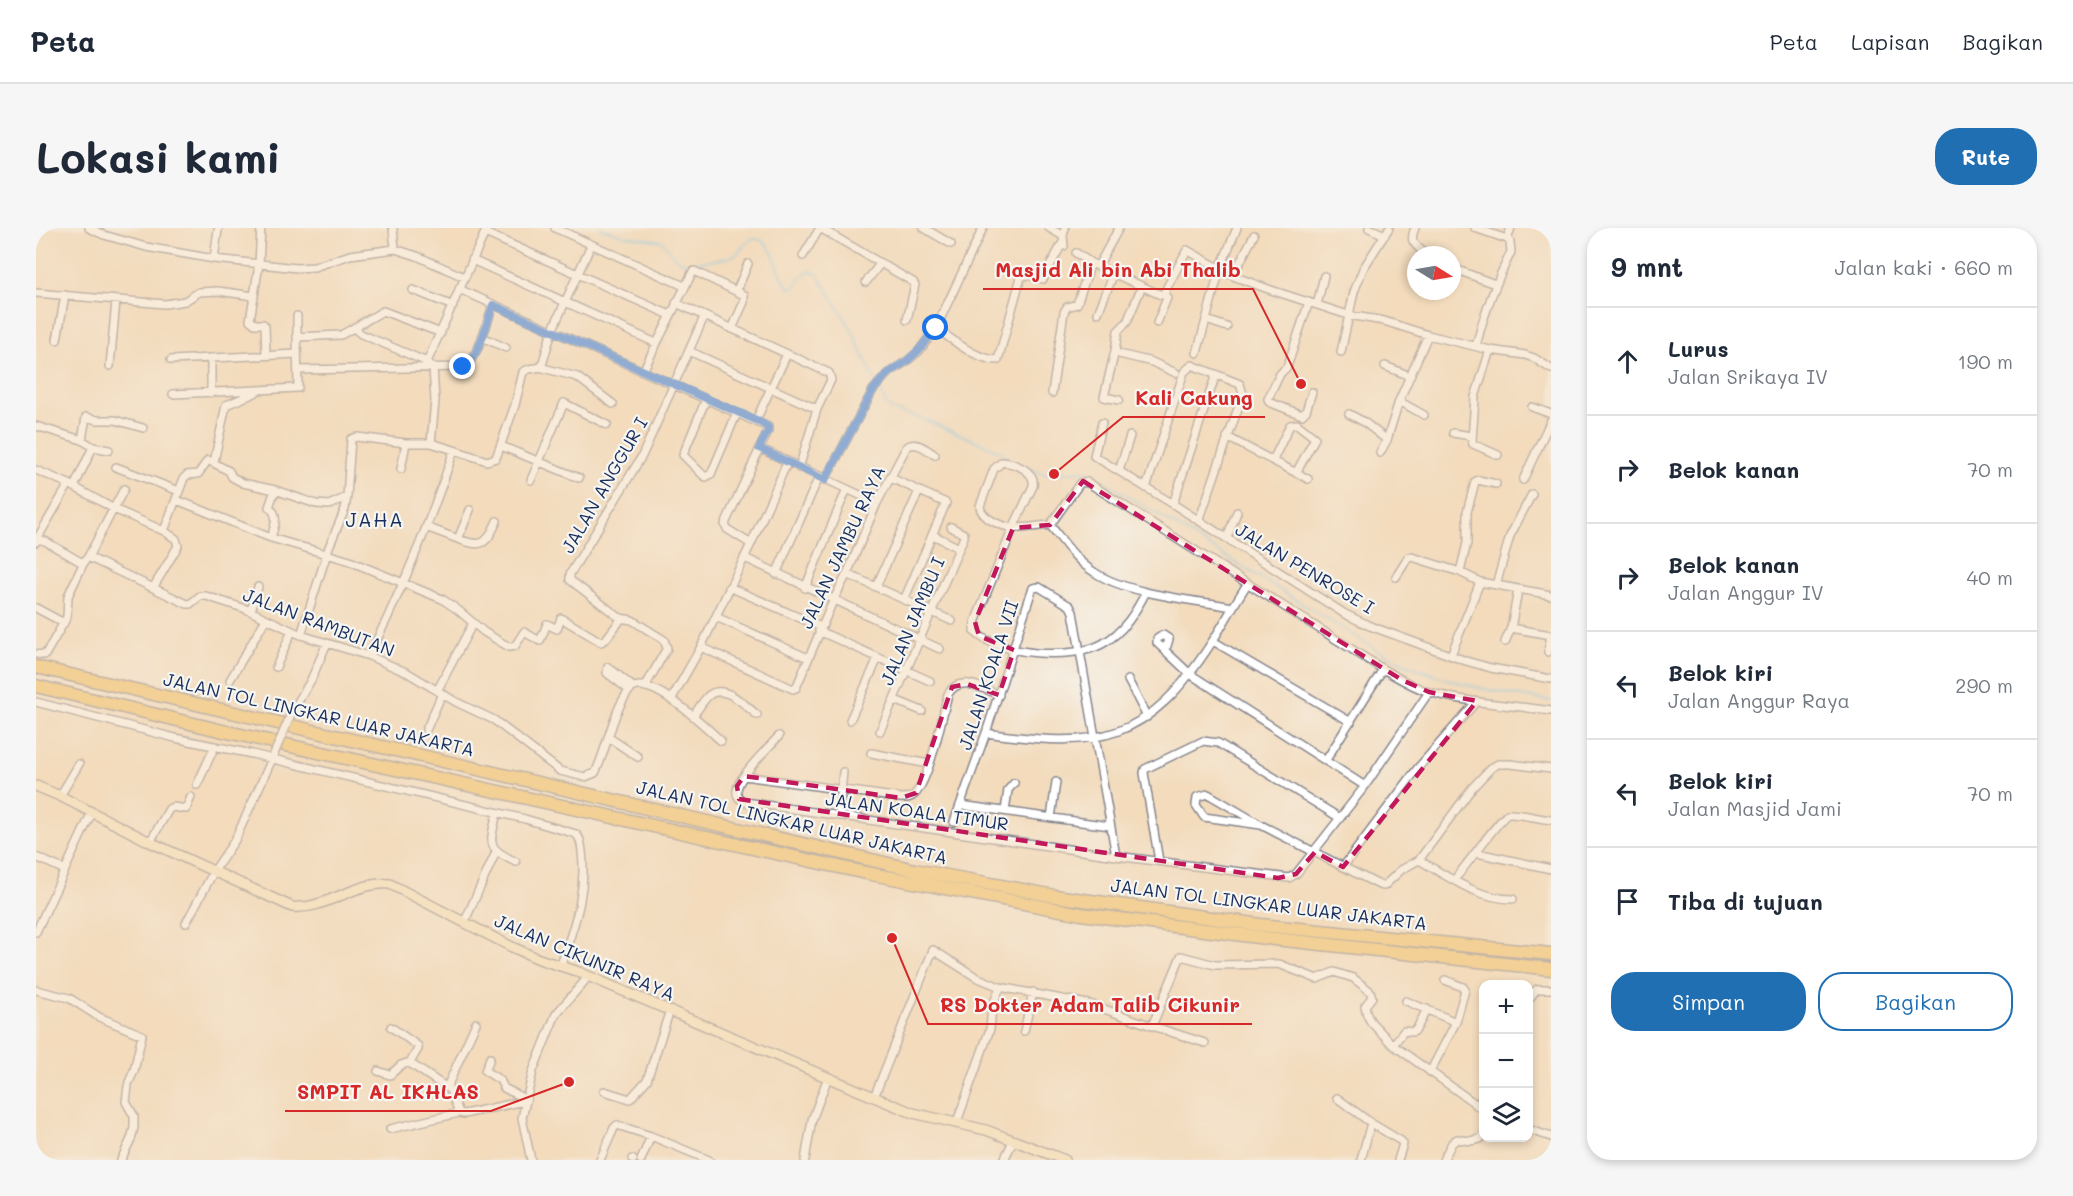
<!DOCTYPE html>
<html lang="id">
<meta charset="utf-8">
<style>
body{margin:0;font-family:Mali,sans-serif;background:#f6f6f7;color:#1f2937}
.controls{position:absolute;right:18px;bottom:18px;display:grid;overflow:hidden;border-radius:12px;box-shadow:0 3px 9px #0003}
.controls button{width:54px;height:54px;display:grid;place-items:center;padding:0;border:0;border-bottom:2px solid #e0e1e3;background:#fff;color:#1f2937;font:30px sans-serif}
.compass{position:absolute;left:1371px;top:18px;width:54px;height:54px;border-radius:50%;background:#fff;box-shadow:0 3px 9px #0003;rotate:101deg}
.stop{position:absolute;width:18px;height:18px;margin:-14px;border:4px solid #1a73e8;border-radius:50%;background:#fff}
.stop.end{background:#1a73e8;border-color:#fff;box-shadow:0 2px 6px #0008}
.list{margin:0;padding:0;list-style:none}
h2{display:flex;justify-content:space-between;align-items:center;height:78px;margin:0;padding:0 24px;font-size:26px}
h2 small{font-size:20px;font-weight:400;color:#747a83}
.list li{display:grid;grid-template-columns:39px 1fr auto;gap:18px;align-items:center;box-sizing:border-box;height:108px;padding:0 24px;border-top:2px solid #e0e1e3}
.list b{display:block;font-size:22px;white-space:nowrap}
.list p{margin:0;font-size:20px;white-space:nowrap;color:#747a83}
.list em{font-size:20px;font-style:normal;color:#747a83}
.actions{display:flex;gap:12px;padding:18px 24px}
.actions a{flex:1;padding:14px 0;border:2px solid #1f6fb2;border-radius:24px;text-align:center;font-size:21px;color:#1f6fb2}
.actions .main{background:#1f6fb2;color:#fff}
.icon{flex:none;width:33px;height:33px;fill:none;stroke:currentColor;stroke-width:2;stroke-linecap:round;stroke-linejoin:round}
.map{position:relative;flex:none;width:1515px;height:932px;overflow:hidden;border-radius:24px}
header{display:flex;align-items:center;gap:36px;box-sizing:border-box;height:84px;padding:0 30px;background:#fff;border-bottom:2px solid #e0e1e3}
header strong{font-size:28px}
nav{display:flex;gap:33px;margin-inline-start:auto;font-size:21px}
.intro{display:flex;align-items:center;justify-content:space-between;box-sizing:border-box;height:144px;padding:0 36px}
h1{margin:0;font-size:42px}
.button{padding:15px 27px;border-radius:24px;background:#1f6fb2;color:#fff;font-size:21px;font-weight:700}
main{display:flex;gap:36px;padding:0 36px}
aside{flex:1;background:#fff;border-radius:24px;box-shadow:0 3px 9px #0003}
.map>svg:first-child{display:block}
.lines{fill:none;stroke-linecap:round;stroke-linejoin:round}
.stream{stroke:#6bc4e9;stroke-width:2}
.street-casing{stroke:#87858d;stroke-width:10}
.secondary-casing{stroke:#87858d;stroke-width:12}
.highway-casing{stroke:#87858d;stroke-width:15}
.street{stroke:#fff;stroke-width:7}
.secondary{stroke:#f9e7c3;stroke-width:9}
.highway{stroke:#f1c369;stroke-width:12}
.street-bridge-casing{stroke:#87858d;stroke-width:10;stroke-linecap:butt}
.street-bridge{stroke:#fff;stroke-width:7}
.route{stroke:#1a73e8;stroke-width:8}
.marked{fill:none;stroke:#c2185b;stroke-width:4.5;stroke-dasharray:12 8;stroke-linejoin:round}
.labels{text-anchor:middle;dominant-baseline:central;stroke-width:4.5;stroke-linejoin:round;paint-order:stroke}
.street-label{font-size:18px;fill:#1b2f5e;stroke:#f6f6f2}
.neighbourhood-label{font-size:20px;letter-spacing:1.5px;fill:#1b2f5e;stroke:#f6f6f2}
.leader{fill:none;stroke:#d62828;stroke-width:2}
.callout-dot{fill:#d62828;stroke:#f6f6f2;stroke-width:2}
.callout-label{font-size:20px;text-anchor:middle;font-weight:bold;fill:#d62828;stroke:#f6f6f2;stroke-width:4.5;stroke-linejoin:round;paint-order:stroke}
</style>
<header>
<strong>Peta</strong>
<nav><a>Peta</a><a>Lapisan</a><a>Bagikan</a></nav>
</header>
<div class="intro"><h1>Lokasi kami</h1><a class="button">Rute</a></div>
<main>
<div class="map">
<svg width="1515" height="932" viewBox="0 0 1515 932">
<rect width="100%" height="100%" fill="#f6f6f2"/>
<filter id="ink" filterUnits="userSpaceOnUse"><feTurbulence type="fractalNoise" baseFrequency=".0167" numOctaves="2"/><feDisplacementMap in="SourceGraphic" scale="12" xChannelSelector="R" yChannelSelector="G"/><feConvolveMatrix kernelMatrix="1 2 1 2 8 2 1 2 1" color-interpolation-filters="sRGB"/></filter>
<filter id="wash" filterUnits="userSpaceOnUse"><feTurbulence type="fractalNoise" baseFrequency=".008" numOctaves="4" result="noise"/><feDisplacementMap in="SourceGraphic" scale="24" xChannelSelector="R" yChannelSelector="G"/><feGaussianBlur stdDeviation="1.35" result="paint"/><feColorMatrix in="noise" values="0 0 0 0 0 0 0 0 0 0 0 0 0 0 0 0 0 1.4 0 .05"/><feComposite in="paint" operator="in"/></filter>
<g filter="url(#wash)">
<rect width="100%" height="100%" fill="#f3dbbc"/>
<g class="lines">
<!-- stream -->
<path class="stream" d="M564,0L591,8L626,13C645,39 646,37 677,32C684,31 693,31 699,27C706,23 711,8 721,11C741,16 741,50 754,60L758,59L770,44L775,43L781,46L813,97L850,176L856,182L884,190L964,223L976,233
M992,240L1008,246L1051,243L1343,423C1396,452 1455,464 1515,473"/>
</g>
</g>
<g filter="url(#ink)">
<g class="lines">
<!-- street casing -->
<g class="street-casing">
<path id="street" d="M53,0L68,7L110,19L178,31L261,40L278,39L314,27L359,21L381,28L428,49
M357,0L359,21
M519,0L648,58
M784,0L877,54L879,57L871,92
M888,0L915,16
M1013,0L1027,8
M1333,0L1349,7
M1379,0C1373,14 1378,15 1388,25
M1439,0L1471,11L1474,14L1475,24C1460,54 1448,85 1440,118
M449,5L634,87
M1471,11L1475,0
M555,17L516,103L506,137L507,140L541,149L577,176
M1028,18L1027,8L1029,0
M1040,25L1055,35L1125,67L1128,65L1151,22L1197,48L1235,62L1312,87L1348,93L1392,107L1454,122L1489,127L1498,130L1515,141
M767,28L784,0
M178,31L182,2
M436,32L620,115
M1062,38L1083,0
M1416,40L1459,56
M1197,48L1218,7
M830,54L844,36
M1106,58L1091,94L1082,103L1079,123L1083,126L1116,134L1140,145
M423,61L732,199V203L689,296L691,301L715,316
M377,62L417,78
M701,62L712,36
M0,65L129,76L149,73L163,64L182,63L218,68L223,36L225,0
M218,68L214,92L219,96H227L229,98L230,126
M1273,74L1251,139L1244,146L1232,171L1233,174L1266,187L1270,183L1276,164
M640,75L793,145L795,152L781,181L763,240
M1281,77L1288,48
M1062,85L1078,45
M261,88V109
M1170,92L1191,99
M1121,95L1131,70L1128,65
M318,100L325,106L391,134
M900,100C917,112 940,132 962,132L985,49L991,47L1007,51L1027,14
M446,109L470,120
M21,112L29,67
M1454,122L1439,169L1436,213L1437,216L1462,227
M653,123L781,181
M1079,123L1068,169L1083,172
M1305,124L1318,64L1327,41L1353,0
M1161,125L1184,41L1201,0
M175,130V165
M135,132L261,126
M74,138L80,73
M1349,138L1374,148
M397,139L391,134L451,0
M262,142L427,139C443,130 451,94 457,77
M607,143L656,45L658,43L708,67V74L696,101
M1016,165L1028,84L1031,79L1041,76L1055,35
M137,166L262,160L261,109L305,107L347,83L405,105
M670,171L647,227L667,247L670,249L675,246L701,185
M1363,173L1388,187
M1496,179L1515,186
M1313,186L1328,194L1351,212
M720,192L751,126
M1066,195L1058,228L1137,276L1309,386L1334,398L1430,433L1455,440L1515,451
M0,198L46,212L57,219
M1417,205L1435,208
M1191,209L1272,251
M46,212L50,189L61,192H79L107,200
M395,215L399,173L397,139
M465,218L543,250
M723,220L841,275
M1344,225L1351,212L1363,173L1392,107
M1237,232L1254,197L1261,196L1279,210L1260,245
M178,234L190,177L219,165
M80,239L143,263
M365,241L370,215
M0,242L33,256L78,281L128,303L148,250L151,247L162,246L172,232L193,243L196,249L207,255L239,262L280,276L293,277L311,269
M1083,243L1094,208
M855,250L910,275L868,372
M495,252L528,175L571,197
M789,252L837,162L851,146L871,133L883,123L900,100L947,0
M1487,252L1515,192
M38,259L57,219L73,222
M1110,260L1148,144L1156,137L1204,156L1207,166L1163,293
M141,272L235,310L311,332L406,371L422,382L448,404L473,419L479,418L488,404L504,413L511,396L521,401L525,390L565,414L570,411L586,390
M1137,276L1180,146
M1014,297C1027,313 1040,333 1058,344C1090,366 1158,372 1197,379
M390,299L422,311L434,282
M897,307L923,320
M235,310C238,299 244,287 233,279L239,262
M1191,310L1201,284
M1,311L33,256
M422,311C447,320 450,317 461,293
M0,314L1,311L9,313L43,333L48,334L52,329L151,376H154L164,368H170L210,381L265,407L333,428L372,445L420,474L458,492L524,543L549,549L559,545C571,522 576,484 593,463C610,441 671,500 685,513
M52,329L88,261
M709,330L904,421
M1424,344L1431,315V284L1439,254L1442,252L1460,256
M740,346L783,249
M811,346L916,393
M1360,349L1372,330L1376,329L1424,344L1444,354L1515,367
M1460,357L1474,308L1496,266
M693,359L785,399
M840,359L883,263
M117,360L142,318L140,311L128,303
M769,360L811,261
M1110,364C1099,385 1088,404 1066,416C1037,432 962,428 938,403L939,394L977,300L997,258C1000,243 979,235 966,234L958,241L944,278C945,291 967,299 979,300C990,300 1002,298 1014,297L1044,255L1051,254L1347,441C1361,449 1377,459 1393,464C1432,475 1475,477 1515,483
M0,380L28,395
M215,383L222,359
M680,389L772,430
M1475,400L1515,407
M783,403L894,453
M265,407L293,319L309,281L311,269L315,211L321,209L370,215H395L418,222
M1177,413L1315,494
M1469,414L1475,400L1482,362
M665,419L757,461L760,460L797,373L811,346L841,275L870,220C879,211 891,222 899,227
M1127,419L1131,418L1133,411L1127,407L1121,411V415L1154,446L1329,558
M1512,424L1515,407
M0,426L9,427L31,389L32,368L48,334
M1415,427L1444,354
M333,428C366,362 395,292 418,222L451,233L460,230L479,177L487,144L493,141L507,139
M240,439L256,403
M194,452L230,391
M1092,452L1111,489
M609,459L631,420L628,412L596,392L584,390L534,352V346L606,228L668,89
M593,462L571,445L572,439L597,459
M401,463L437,395
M635,472L665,419L715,316L751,235
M859,472L886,483
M0,474L139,510L216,526L489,591L540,606C545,611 545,616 546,623C551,666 538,697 525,737
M256,484L275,452L291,415
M658,487C662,481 667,473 672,468C688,454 710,478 721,487
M814,492L842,430
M390,502L406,466
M844,503L928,309V306L915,299
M950,505C1064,521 1111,515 1176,414C1189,394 1199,374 1212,355
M743,508C732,520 707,544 702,558C699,566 702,571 709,574L1080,628L1253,650L1260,646L1329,558L1393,464
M572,509L602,529
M835,525L893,536
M1290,532L1347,441
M708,548L865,570C871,570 875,570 879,566C894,550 906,489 912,466C924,446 945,460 963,467
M161,557L179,518
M24,568L43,536
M924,577L1074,598
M969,583L972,562L978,555
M461,585C454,616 449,619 480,634
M803,587L807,544
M1015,590L1020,554
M918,594L950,505L995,365L997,360L1003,359L1034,378L1037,384L1080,628
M1225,597L1168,589L1160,577L1161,569L1172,566L1225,597L1343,657L1348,658L1365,642L1383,632L1436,560L1455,540L1462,536H1474L1515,541
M114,614L133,581L137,579L150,581L155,569
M1441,625L1515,641
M0,629L29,642
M1383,632C1413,649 1442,671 1477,671
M1123,633L1108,545L1109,541L1167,513L1182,515L1304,590
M1307,639L1381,541L1441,473
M1418,652C1426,643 1466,588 1472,586C1483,585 1504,591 1515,592
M150,695L178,643L199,612L237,529
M428,695L460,624
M0,704L56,584
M0,762L33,770L63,789L106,807L98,843L93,854
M1492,772L1501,761H1515
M1370,773L1420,794
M1116,798L1169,815
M355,799L382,818V821L375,833V836L414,862L423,885
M988,803L997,764
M1357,817L1368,803L1377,804L1380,802L1391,781
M454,830L449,843L464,852L468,860L489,871
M342,843L354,847L365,837L374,834
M1394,844L1420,794L1429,762L1427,759L1409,752
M411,859L440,795
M568,863L594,871L611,852L634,782
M838,869L897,722L940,749L964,759L1057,777L1116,798L1145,728L1179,737L1243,736L1281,751L1298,744L1317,750L1334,763L1336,769L1329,778L1331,787L1335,794L1357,817L1448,882
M1301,870L1335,895L1365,913L1367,916L1362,932
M1441,878L1448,867
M921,894L954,801L956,780L964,759
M354,901L423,885L428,886L488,873
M1492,901L1515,909
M596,931L597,932
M85,932L95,911L98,900V888L90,874L92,858
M495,932L486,890L497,843L520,786L553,748
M564,932L578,900L581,897L615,908
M605,932L615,908L673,932
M769,932L776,892L792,849
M968,932L977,913
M1325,932L1335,895
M1407,932L1416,915L1421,911L1434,913L1444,911L1448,906"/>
</g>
<!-- secondary casing -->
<g class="secondary-casing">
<path id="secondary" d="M0,558L24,568L114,614L256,679C288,683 321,652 354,656L476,719L503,731L540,743L838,869L877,885L950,902L1029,932"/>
</g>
<!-- highway casing -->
<g class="highway-casing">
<path id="highway" d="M0,439L879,642L1019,668L1225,697L1515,726
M0,458L187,503L830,645L1045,686L1230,710L1515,741"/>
</g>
<!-- street -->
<use href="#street" class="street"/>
<!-- secondary -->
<use href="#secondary" class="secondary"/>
<!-- highway -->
<use href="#highway" class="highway"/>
<!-- street-bridge casing -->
<g class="street-bridge-casing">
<path id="street-bridge" d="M238,526L256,484"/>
</g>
<!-- street-bridge -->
<use href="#street-bridge" class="street-bridge"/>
</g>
</g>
<g class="lines" filter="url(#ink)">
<!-- route -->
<path class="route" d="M427,139C443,130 451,95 457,77L720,192L732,199V203L723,220L789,252L837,162L851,146L871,133L882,123L900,100"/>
</g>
<!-- marked area -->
<path d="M0 0H1515V932H0ZM1047,253L1366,452L1393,464L1441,473L1307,639L1279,624L1260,646L1242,650L703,571L701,558L708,548L865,570L880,565L916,459L931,456L963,467L978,422L943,408L939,394L977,300L1014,297Z" fill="#f3dbbc" fill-opacity=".55" fill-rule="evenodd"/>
<path class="marked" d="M1047,253L1366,452L1393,464L1441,473L1307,639L1279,624L1260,646L1242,650L703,571L701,558L708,548L865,570L880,565L916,459L931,456L963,467L978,422L943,408L939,394L977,300L1014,297Z"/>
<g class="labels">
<!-- street labels -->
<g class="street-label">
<text transform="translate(568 257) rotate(-60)">JALAN ANGGUR I</text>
<text transform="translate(806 319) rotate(-65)">JALAN JAMBU RAYA</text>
<text transform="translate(1269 340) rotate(31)">JALAN PENROSE I</text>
<text transform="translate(876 393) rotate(-67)">JALAN JAMBU I</text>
<text transform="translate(283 394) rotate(21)">JALAN RAMBUTAN</text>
<text transform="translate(952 447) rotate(-72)">JALAN KOALA VII</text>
<text transform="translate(283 486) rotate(13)">JALAN TOL LINGKAR LUAR JAKARTA</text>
<text transform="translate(881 583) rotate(8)">JALAN KOALA TIMUR</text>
<text transform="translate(756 594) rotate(13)">JALAN TOL LINGKAR LUAR JAKARTA</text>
<text transform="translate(1233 676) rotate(7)">JALAN TOL LINGKAR LUAR JAKARTA</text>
<text transform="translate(549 729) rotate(23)">JALAN CIKUNIR RAYA</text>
</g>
<!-- neighbourhood labels -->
<g class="neighbourhood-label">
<text x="339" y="291">JAHA</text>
</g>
</g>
<!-- callouts -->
<path class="leader" d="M1265 156L1217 61H947M1018 246L1087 189H1229M856 710L892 796H1216M533 854L455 883H249"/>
<g class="callout-dot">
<circle cx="1265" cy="156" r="6"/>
<circle cx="1018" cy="246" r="6"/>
<circle cx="856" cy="710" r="6"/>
<circle cx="533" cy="854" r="6"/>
</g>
<g class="callout-label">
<text x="1082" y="49">Masjid Ali bin Abi Thalib</text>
<text x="1158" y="177">Kali Cakung</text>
<text x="1054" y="784">RS Dokter Adam Talib Cikunir</text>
<text x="352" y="871">SMPIT AL IKHLAS</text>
</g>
</svg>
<div class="controls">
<button>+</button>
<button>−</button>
<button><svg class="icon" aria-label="layers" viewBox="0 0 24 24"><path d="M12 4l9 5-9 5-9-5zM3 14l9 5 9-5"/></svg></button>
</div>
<svg class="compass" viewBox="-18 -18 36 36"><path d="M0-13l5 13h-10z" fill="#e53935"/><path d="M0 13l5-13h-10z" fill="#747a83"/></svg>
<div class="stop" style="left:900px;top:100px"></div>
<div class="stop end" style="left:427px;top:139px"></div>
</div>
<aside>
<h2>9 mnt<small>Jalan kaki · 660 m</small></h2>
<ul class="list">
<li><svg class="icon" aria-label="ahead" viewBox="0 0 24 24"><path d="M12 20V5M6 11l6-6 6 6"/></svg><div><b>Lurus</b><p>Jalan Srikaya IV</p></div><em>190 m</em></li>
<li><svg class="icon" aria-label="right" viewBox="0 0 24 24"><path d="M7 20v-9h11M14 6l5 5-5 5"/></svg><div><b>Belok kanan</b></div><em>70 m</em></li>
<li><svg class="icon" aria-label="right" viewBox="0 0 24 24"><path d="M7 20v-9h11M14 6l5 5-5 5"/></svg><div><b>Belok kanan</b><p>Jalan Anggur IV</p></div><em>40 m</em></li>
<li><svg class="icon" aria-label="left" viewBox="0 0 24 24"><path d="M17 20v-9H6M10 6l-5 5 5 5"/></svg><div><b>Belok kiri</b><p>Jalan Anggur Raya</p></div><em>290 m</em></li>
<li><svg class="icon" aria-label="left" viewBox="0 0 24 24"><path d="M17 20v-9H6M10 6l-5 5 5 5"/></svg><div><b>Belok kiri</b><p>Jalan Masjid Jami</p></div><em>70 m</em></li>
<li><svg class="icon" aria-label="arrive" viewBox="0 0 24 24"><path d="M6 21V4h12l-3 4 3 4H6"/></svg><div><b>Tiba di tujuan</b></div></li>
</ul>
<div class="actions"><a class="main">Simpan</a><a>Bagikan</a></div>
</aside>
</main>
